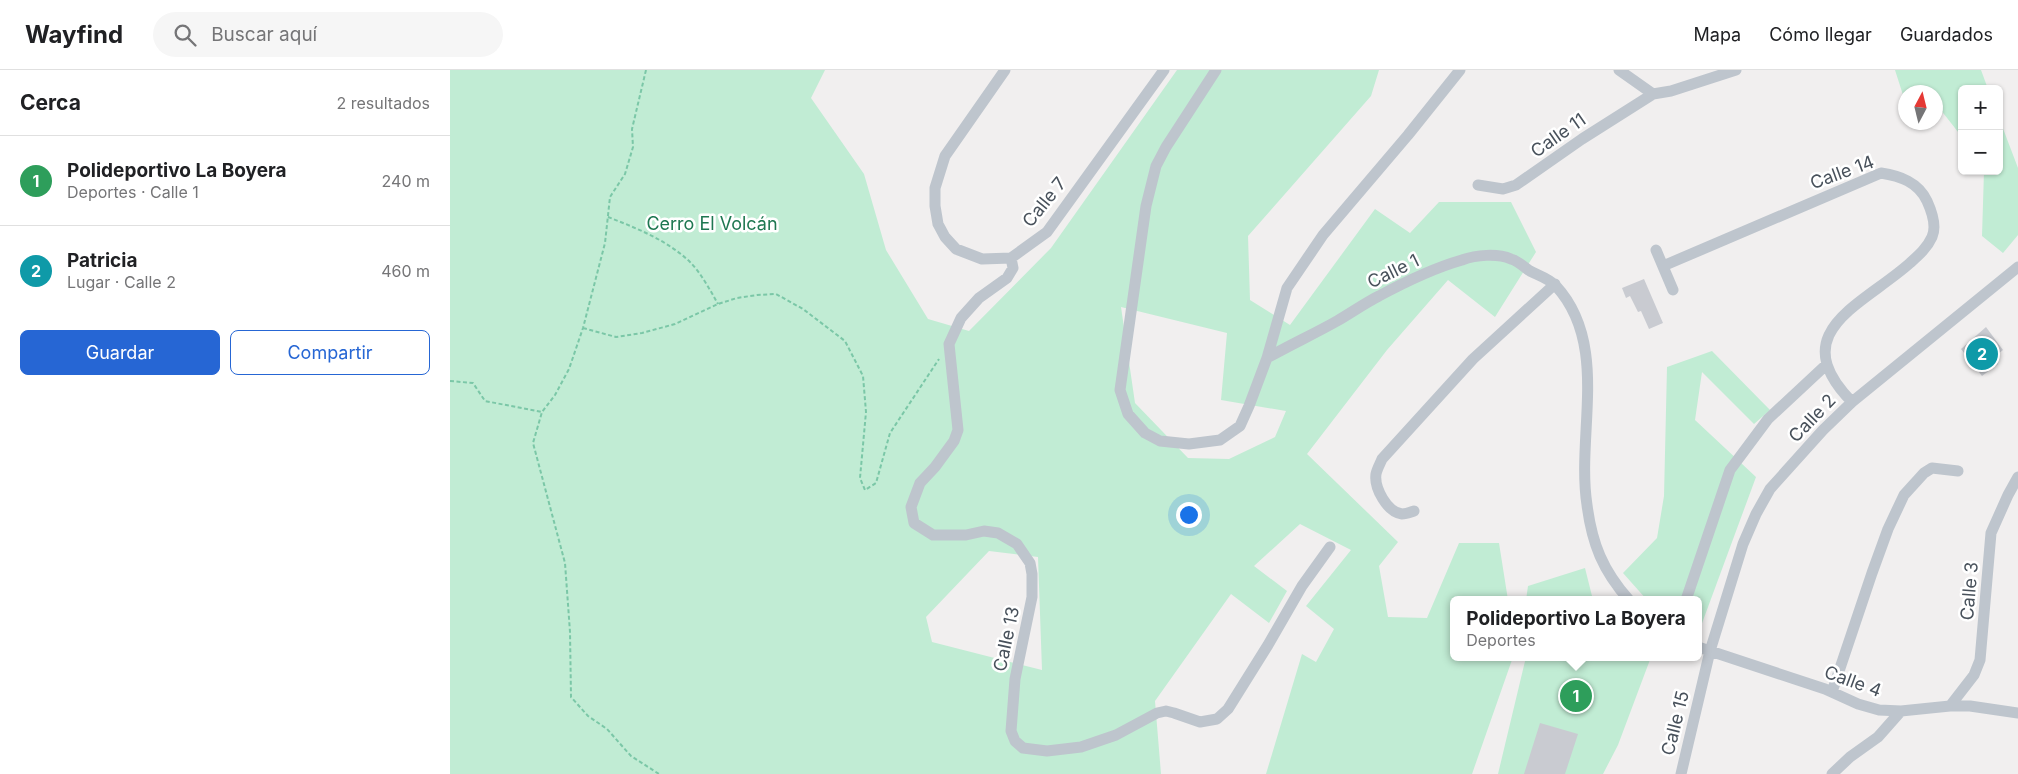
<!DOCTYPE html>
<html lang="es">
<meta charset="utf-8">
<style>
body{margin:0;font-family:Inter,sans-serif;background:#f6f6f6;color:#202124}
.controls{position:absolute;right:15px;top:15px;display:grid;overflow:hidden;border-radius:8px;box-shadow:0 1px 4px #0004}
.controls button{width:45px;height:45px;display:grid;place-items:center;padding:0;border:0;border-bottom:1px solid #e0e0e0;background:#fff;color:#202124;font:25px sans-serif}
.compass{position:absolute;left:1448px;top:15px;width:45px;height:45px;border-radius:50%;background:#fff;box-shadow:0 1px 4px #0004;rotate:7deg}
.you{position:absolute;left:738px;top:444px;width:18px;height:18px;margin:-12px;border:4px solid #fff;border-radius:50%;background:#1a73e8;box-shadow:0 0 0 8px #1a73e833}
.badge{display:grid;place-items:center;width:32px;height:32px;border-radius:50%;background:#2666d4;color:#fff;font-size:16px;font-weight:700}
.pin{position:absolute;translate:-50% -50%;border:2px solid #fff;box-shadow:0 1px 5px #0006}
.popup{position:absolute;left:1000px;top:526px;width:252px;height:65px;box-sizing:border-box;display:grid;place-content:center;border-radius:8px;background:#fff;filter:drop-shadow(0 1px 4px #0005);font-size:16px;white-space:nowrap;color:#757577}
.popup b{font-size:19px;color:#202124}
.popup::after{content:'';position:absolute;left:50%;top:100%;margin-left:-10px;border:10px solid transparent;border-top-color:#fff}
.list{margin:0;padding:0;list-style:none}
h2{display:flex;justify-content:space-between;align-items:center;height:65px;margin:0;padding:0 20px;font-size:21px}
h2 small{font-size:16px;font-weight:400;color:#757577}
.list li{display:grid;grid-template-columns:32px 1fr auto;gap:15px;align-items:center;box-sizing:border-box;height:90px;padding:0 20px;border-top:1px solid #e0e0e0}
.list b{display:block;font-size:19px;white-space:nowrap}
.list p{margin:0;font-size:16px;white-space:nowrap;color:#757577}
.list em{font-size:16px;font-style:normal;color:#757577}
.actions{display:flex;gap:10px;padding:15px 20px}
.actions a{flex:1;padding:11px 0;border:1px solid #2666d4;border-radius:8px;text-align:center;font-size:18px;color:#2666d4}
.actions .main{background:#2666d4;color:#fff}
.icon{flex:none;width:28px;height:28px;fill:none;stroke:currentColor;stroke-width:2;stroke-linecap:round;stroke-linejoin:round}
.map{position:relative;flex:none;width:1568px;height:704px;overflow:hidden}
header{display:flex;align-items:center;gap:30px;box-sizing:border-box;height:70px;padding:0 25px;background:#fff;border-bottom:1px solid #e0e0e0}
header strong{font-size:24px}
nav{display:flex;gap:28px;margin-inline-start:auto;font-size:18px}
.search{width:350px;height:45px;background:#f6f6f6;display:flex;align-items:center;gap:12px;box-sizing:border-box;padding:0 18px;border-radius:28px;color:#757577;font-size:19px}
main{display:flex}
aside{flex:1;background:#fff}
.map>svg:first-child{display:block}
.green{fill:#c1ecd4;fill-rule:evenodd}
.building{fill:#c9cbd1}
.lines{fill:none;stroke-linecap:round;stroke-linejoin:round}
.path{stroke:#7bc7a7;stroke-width:2;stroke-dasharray:4 2.5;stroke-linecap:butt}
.minor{stroke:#bec5cd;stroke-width:11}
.labels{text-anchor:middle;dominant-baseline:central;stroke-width:5;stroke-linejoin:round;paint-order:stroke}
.street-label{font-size:18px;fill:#48515b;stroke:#fff}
.park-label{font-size:18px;fill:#1e7751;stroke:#fff}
</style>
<header>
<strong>Wayfind</strong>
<div class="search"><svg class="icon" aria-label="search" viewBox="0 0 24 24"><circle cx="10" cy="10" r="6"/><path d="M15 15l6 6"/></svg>Buscar aquí</div>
<nav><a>Mapa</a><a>Cómo llegar</a><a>Guardados</a></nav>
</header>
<main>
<aside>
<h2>Cerca<small>2 resultados</small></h2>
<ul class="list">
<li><span class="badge" style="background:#2e9e5b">1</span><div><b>Polideportivo La Boyera</b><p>Deportes · Calle 1</p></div><em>240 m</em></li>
<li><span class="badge" style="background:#0f9aa8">2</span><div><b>Patricia</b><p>Lugar · Calle 2</p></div><em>460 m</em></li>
</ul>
<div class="actions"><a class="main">Guardar</a><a>Compartir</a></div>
</aside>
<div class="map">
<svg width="1568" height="704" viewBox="0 0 1568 704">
<rect width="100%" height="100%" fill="#f1efef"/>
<!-- green -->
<path class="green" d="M0,0H375L361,28L414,104L436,180L478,249L519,261L601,178L727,0H929L921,26L798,166L800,230L840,255L925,139L960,163L989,132H1061L1086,182L1045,247L998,210L937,280L857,384L948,472L929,496L938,547L977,548L1009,473H1049L1058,530H1004V587H1063L1022,704H816L852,584L866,592L884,559L856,536L901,480L850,454L804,496L837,521L819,553L781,524L705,631L711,704H0ZM671,237L777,263L771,330L836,341L825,367L779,389L738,388L685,333ZM539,481L588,487L592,600L482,572L476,547Z
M1445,0H1531L1538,19H1512V67L1490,39L1486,37V22H1456L1455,26L1453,25Z
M1549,48L1568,98V165L1553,183L1532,166L1534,101H1549Z
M1262,281L1320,340L1304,354L1252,302L1245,350L1306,407L1251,556H1249L1248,530H1197L1173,503L1207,468L1214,426L1217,297Z
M1135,498L1143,530H1076L1078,516Z
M1076,587H1201L1168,675L1153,704H1048Z"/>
<!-- building -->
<path class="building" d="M1194,209L1213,253L1199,259L1191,241L1188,242L1180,226L1176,228L1172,218Z
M1536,257L1553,280L1543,288L1548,294L1532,306L1511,279Z
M1090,653L1128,664L1115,704H1074Z"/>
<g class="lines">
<!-- path -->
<path class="path" d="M196,0L182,59L183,77L175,104L160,127L155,173L133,258L119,299L105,325L92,342L83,373L115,493L120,562L121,627L138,646L157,659L181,686L209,704
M158,147C186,158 217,170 240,192C251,203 260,220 268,234
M133,258L166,267L192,263L225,254L268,234L287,228L307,225L326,224L353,239L395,271L413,306L416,342L410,408L415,420L426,413L440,363L489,289
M0,311L23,313L35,331L92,342"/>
<!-- minor -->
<path class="minor" d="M555,0L495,86L485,118V136L488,154L495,167L506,179L532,189L561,188L597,162L714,0
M766,0L716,77L706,96L696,136L670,320L678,344L695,363L710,371L739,374L770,370L790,356L799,336L817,288L837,218L873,165L958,65L1010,0
M1169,0L1203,24
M1028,115L1053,119L1066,115L1132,69L1203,24L1221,21L1286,0
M1206,180L1223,220
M561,188L563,198L557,208L529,228L511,248L499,274L508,360L504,371L485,397L470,413L461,437L464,453L483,465H516L534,461L548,463L567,474L580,493L582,504V527L565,609L561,661L565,671L573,678L597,681L631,677L666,665L707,643L716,641L724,643L750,652L767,649L778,639L818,575L852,516L880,477
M1213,196L1431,103C1450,106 1468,112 1477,131C1482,142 1487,156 1482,167C1477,178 1469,185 1460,193C1413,235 1333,262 1402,332
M817,288C840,275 864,264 887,251C901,243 915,233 929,226C955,212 984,198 1012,190C1026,185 1047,183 1061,189C1068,191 1074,197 1080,201C1088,205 1100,209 1106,216C1160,275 1126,364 1137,435C1142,474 1153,501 1179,530
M964,441C961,442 956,444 952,444C937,442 924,418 926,404C927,399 930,394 932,389L1023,289L1105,214
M1236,530L1280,400L1318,349L1376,295
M1248,577L1375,619L1408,634L1429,640L1451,641L1500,636H1520L1568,643
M1382,622L1422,503L1438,459L1454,425L1474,403L1482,398L1508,401
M1500,636L1524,605L1530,590L1541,463L1558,425L1568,407
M1231,704L1260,581L1293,474L1306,444L1320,419L1373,360L1402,332L1568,197
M1382,704L1400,687L1428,667L1451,641"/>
</g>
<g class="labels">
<!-- street labels -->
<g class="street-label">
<text transform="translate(1108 65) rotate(-35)">Calle 11</text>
<text transform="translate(1392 102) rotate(-20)">Calle 14</text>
<text transform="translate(594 132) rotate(-51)">Calle 7</text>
<text transform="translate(943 201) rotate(-26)">Calle 1</text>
<text transform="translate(1362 348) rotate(-46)">Calle 2</text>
<text transform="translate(1519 521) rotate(-85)">Calle 3</text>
<text transform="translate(556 569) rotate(-78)">Calle 13</text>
<text transform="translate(1403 611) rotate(20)">Calle 4</text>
<text transform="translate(1225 653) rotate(-76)">Calle 15</text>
</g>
<!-- park labels -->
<g class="park-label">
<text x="262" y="153">Cerro El Volcán</text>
</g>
</g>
</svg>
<div class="controls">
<button>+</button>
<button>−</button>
</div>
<svg class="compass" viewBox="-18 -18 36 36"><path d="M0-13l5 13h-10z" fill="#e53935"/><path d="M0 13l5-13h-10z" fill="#757577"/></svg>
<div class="you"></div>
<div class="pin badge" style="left:1126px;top:626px;background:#2e9e5b">1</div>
<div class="popup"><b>Polideportivo La Boyera</b>Deportes</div>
<div class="pin badge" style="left:1532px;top:284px;background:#0f9aa8">2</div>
</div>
</main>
